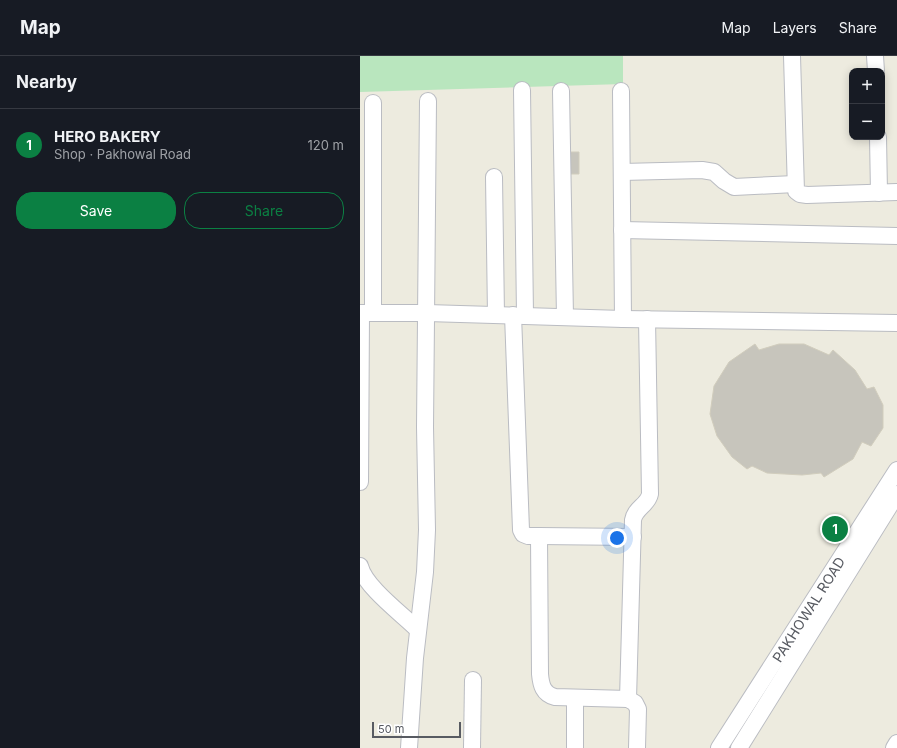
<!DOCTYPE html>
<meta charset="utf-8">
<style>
body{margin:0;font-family:Inter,sans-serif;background:#20242c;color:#f1f3f6}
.controls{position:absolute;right:12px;top:12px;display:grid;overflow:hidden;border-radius:8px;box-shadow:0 2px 10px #0003}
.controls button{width:36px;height:36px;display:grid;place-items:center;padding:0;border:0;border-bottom:1px solid #363941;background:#171b24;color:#f1f3f6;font:20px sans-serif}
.scale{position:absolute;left:12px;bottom:10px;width:89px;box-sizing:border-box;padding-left:4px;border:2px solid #585b62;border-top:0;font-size:11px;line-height:14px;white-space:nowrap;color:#585b62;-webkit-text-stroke:3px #fff;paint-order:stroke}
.you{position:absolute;left:257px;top:482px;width:14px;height:14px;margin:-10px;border:3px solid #fff;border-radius:50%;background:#1a73e8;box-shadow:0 0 0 6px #1a73e833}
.badge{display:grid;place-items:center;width:26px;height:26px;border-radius:50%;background:#0b8043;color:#fff;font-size:13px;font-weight:700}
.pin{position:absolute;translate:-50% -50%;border:2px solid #fff;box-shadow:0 1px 4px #0006}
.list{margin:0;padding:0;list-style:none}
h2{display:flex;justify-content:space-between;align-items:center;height:52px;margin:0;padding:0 16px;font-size:17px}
h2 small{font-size:13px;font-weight:400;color:#9ea1a6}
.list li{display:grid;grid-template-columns:26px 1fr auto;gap:12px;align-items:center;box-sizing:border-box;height:72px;padding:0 16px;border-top:1px solid #363941}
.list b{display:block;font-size:15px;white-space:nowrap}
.list p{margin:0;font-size:13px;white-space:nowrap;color:#9ea1a6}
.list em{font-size:13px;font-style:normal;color:#9ea1a6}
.actions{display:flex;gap:8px;padding:12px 16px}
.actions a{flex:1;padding:9px 0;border:1px solid #0b8043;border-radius:16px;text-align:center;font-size:14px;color:#0b8043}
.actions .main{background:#0b8043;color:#fff}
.map{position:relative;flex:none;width:537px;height:692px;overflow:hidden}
header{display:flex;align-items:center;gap:24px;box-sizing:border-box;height:56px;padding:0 20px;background:#171b24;border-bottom:1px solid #363941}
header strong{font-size:19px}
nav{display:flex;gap:22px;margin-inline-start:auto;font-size:14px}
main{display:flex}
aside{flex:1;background:#171b24}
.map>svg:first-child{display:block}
.green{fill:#b9e6be}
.building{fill:#c7c5bc;stroke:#d1cdbd}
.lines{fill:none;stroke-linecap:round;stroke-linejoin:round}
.minor-casing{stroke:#babcc2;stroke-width:18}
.minor{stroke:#fff;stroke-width:16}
.labels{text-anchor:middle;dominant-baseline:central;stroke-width:4;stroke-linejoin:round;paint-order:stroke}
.street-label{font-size:14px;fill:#585b62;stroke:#fff}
</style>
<header>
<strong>Map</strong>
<nav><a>Map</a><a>Layers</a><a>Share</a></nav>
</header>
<main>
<aside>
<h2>Nearby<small></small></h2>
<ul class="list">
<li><span class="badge">1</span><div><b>HERO BAKERY</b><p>Shop · Pakhowal Road</p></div><em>120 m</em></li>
</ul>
<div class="actions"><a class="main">Save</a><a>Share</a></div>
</aside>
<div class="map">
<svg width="537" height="692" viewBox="0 0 537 692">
<rect width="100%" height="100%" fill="#edebdf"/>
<!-- green -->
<path class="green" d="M0,0H263V28L0,36Z"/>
<!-- building -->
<path class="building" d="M204,96H219V118H205Z
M395,288L399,294L419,288H444L469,299L473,294L495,314L507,333L514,331L523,349V372L511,390L502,386L493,403L464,421L461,417L442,419L407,417L392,410L387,413L372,401L357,380L350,358L354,330L369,306Z"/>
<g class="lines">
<!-- minor casing -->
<g class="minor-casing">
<g id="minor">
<path d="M432,0L436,135L440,138L447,139L537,136"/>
<path d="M515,0L516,15"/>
<path d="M162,34L165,259"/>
<path d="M201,35L205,261"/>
<path d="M261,35L263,263"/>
<path d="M13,47V257"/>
<path d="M518,81L519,137"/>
<path d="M262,116L342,114L354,116L364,125L374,131L435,128"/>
<path d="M134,121L136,259"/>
<path d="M262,174L537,180"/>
<path d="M0,257H67L263,263L537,267"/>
<path d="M153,259L161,474L163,478L168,480H179L180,618C181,629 183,638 195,641L268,643"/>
<path d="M0,426L1,257"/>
<path d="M179,480L273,481"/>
<path d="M0,510C5,531 42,558 58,574"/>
<path d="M215,642V692"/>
<path d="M49,692L55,602L65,516L67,474L65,371L68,45"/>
<path d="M112,692L113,624"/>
<path d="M277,692L278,653L275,647L268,643L273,464C275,452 288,449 290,438L287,263"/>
<path id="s1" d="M359,692L537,414"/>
<path d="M379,692L537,438"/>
<path d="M534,692L537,687"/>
</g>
</g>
<!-- minor -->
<use href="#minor" class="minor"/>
</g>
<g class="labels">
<!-- street labels -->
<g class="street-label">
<text stroke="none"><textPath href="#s1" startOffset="165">PAKHOWAL ROAD</textPath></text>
</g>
</g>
</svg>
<div class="controls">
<button>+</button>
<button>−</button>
</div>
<div class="scale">50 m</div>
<div class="you"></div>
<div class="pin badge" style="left:475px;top:473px">1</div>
</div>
</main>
